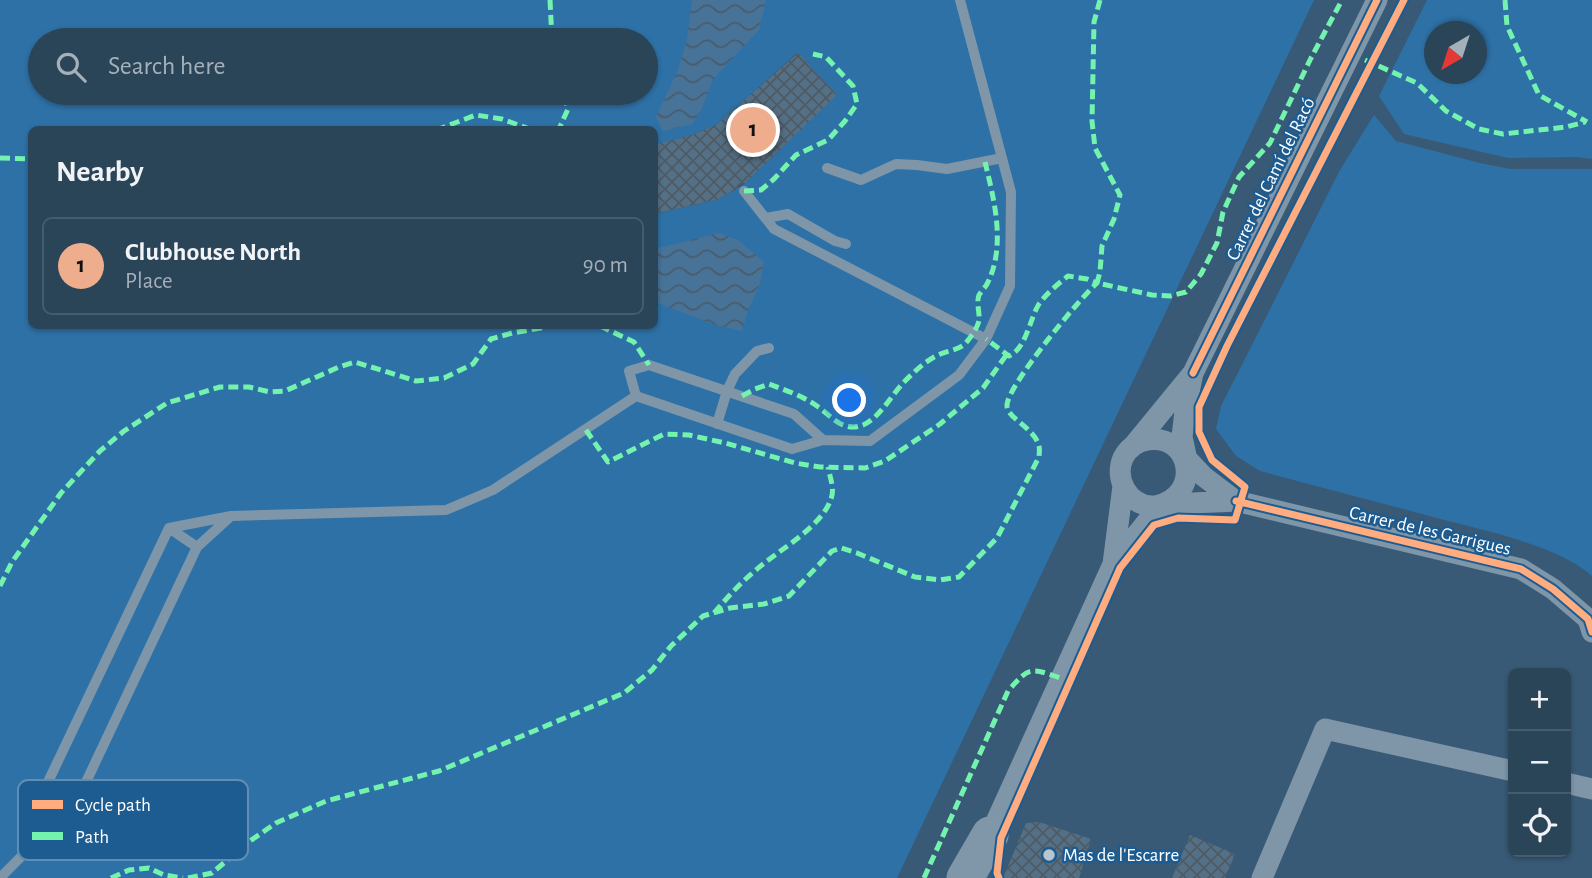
<!DOCTYPE html>
<meta charset="utf-8">
<style>
body{margin:0;font-family:"Alegreya Sans",sans-serif;background:#364e61;color:#f1f3f6}
.controls{position:absolute;right:21px;bottom:21px;display:grid;overflow:hidden;border-radius:10px;box-shadow:0 2px 5px #0004}
.controls button{width:63px;height:63px;display:grid;place-items:center;padding:0;border:0;border-bottom:2px solid #465c6e;background:#2a4458;color:#f1f3f6;font:35px sans-serif}
.compass{position:absolute;left:1424px;top:21px;width:63px;height:63px;border-radius:50%;background:#2a4458;box-shadow:0 2px 5px #0004;rotate:219deg}
.you{position:absolute;left:850px;top:401px;width:24px;height:24px;margin:-18px;border:5px solid #fff;border-radius:50%;background:#1a73e8;box-shadow:0 0 0 10px #1a73e833}
.badge{display:grid;place-items:center;width:46px;height:46px;border-radius:50%;background:#eead8d;color:#111;font-size:23px;font-weight:700}
.pin{position:absolute;translate:-50% -50%;border:4px solid #fff;box-shadow:0 2px 7px #0006}
.list{margin:0;padding:0;list-style:none}
h2{display:flex;justify-content:space-between;align-items:center;height:91px;margin:0;padding:0 28px;font-size:30px}
h2 small{font-size:23px;font-weight:400;color:#a5b0ba}
.list li{display:grid;grid-template-columns:46px 1fr auto;gap:21px;align-items:center;box-sizing:border-box;height:98px;margin:0 14px 14px;padding:0 14px;border:2px solid #465c6e;border-radius:10px}
.list b{display:block;font-size:26px;white-space:nowrap}
.list p{margin:0;font-size:23px;white-space:nowrap;color:#a5b0ba}
.list em{font-size:23px;font-style:normal;color:#a5b0ba}
.icon{flex:none;width:38px;height:38px;fill:none;stroke:currentColor;stroke-width:2;stroke-linecap:round;stroke-linejoin:round}
.map{position:relative;flex:none;width:1592px;height:878px;overflow:hidden}
.search{position:absolute;background:#2a4458;box-shadow:0 2px 5px #0004;left:28px;top:28px;width:630px;height:77px;display:flex;align-items:center;gap:18px;box-sizing:border-box;padding:0 24px;border-radius:38px;color:#a5b0ba;font-size:26px}
.panel{position:absolute;background:#2a4458;box-shadow:0 2px 5px #0004;left:28px;top:126px;width:630px;height:203px;border-radius:10px}
.map>svg:first-child{display:block}
.grass{fill:#2e71a6;fill-rule:evenodd}
.water{fill:url(#water-waves)}
.building{fill:url(#building-cross-hatch)}
.lines{fill:none;stroke-linecap:round;stroke-linejoin:round}
.lane{stroke:#7f96a9;stroke-width:10}
.street{stroke:#7f96a9;stroke-width:21}
.highway{stroke:#8096a9;stroke-width:37}
.quiet{stroke:#73f3ae;stroke-width:5;stroke-dasharray:10 5;stroke-linecap:butt}
.cycleway-casing{stroke:#1d5c91;stroke-width:11}
.cycleway{stroke:#ffac80;stroke-width:7}
.poi-dot{fill:#b9c5cf;stroke:#1d5c91;stroke-width:2.5}
.labels{text-anchor:middle;dominant-baseline:central;stroke-width:5;stroke-linejoin:round;paint-order:stroke}
.street-label{font-size:19px;fill:#fff;stroke:#1d5c91}
.poi-label{font-size:19px;fill:#fff;stroke:#1d5c91;text-anchor:start}
.key{fill:#1d5c91;stroke:#618db2;stroke-width:2}
.key-label{font-size:19px;fill:#fff}
</style>
<div class="map">
<svg width="1592" height="878" viewBox="0 0 1592 878">
<defs>
<pattern id="water-waves" width="16" height="10" patternUnits="userSpaceOnUse" patternTransform="scale(1.75)"><rect width="16" height="10" fill="#477398"/><path d="M0 5q4-4 8 0t8 0" fill="none" stroke="#4a5c6a"/></pattern>
<pattern id="building-cross-hatch" width="8" height="8" patternUnits="userSpaceOnUse" patternTransform="scale(1.75)"><rect width="8" height="8" fill="#547086"/><path d="M0 0l8 8M0 8l8-8" fill="none" stroke="#4f5a63"/></pattern>
</defs>
<rect width="100%" height="100%" fill="#385a76"/>
<!-- grass -->
<path class="grass" d="M0,0H1314L897,878H0ZM40,40H646V93H40ZM797,53L836,95L743,185L718,199L655,214L654,326H32V130H654L655,145L695,134L716,125Z
M1427,0H1592V159L1576,157L1508,158L1404,134L1379,96ZM1434,32H1476V74H1434Z
M1374,115L1396,141L1480,163L1510,169H1592V576C1558,545 1481,530 1437,518C1378,502 1319,487 1260,471L1236,456L1216,429L1221,406L1256,337L1340,170Z"/>
<!-- water -->
<path class="water" d="M692,0H766L759,30L713,79L702,108L692,124L663,131L656,117L678,70L687,39Z
M719,233L738,240L764,262L760,284L748,310L742,331L716,325L655,302V249Z"/>
<!-- building -->
<path class="building" d="M798,53L837,95L745,183L740,184L737,189L718,199L654,214V145L695,134L716,125Z
M1039,822L1091,839L1079,878H1003L1026,823Z
M1190,835L1235,854L1225,878H1172Z"/>
<g class="lines">
<!-- lane -->
<path class="lane" d="M827,168L861,180L896,164L917,165L947,169L1002,158
M744,191L774,229L986,339
M766,218L788,214L835,241L846,244
M649,365L794,414L823,440L792,449L636,396L629,371Z
M717,424L727,391L735,374L757,351L769,348
M823,440L870,441L959,375L986,339L1010,286L1011,192L960,0
M231,516L446,510L493,490L636,396
M169,528L197,547
M0,878L78,799L197,547L231,516L169,528L47,784L34,845"/>
<!-- street -->
<path class="street" d="M1193,373L1377,0
M1134,445L1193,373L1185,411L1182,437L1187,460
M1123,486L1113,564L1150,518L1170,504
M1236,501L1521,569L1553,589L1588,619L1592,632
M1156,506C1204,495 1190,433 1148,440C1137,442 1128,448 1123,458C1114,479 1128,504 1151,506C1165,507 1179,504 1194,503C1208,502 1222,502 1236,501L1203,476L1187,459L1182,455
M1566,783L1592,789
M990,835L1113,564
M1262,878L1325,729L1513,771"/>
<!-- highway -->
<path class="highway" d="M965,878L990,835"/>
<!-- quiet -->
<path class="quiet" d="M550,0L552,40
M1100,0L1094,22L1092,121L1095,148L1120,195L1114,219L1102,246L1100,272L1097,283L1152,295L1170,296L1186,292L1201,274L1217,243L1223,212L1239,177L1270,143L1311,58L1342,0
M1505,0L1507,26L1539,95L1587,122
M1365,60L1417,83L1446,111L1479,129L1503,134L1566,127L1585,122
M436,130L476,115L502,119L532,130
M555,130L559,129L568,109L563,93
M0,158L32,159
M744,191L761,190L774,179L796,155L828,140L845,121L857,104L853,86L826,57L813,54
M600,326L634,342L649,365
M742,396L755,389L769,384C785,390 803,396 817,406C829,414 838,427 853,427C875,427 889,398 903,383C912,374 924,362 936,356C945,351 956,351 965,344C970,338 977,329 979,321C980,313 976,303 979,295C982,290 986,287 988,282C1006,245 994,199 985,162
M586,430L608,462L664,434L689,435L725,443L795,463L820,467L865,468L885,461L940,424L983,388L1007,354
M0,586L12,562L61,493L100,451L124,431L167,403L220,387H249L270,392L285,391L339,367L355,362L416,381L444,378L473,364L491,339L512,333L541,328L545,326
M714,613C727,598 740,583 756,570C777,551 821,528 831,499C835,489 830,478 828,467
M111,878L129,870L149,868L164,875L183,878
M188,878L212,873L250,841L276,823L326,801L439,771L624,693L652,670L671,646L703,616L730,608L764,604L789,596L832,551L841,548L857,553L915,577L940,580L959,577L997,538L1039,457C1039,454 1040,450 1039,446C1034,427 1006,418 1007,405C1008,385 1080,298 1097,283L1087,279L1068,276C1058,284 1047,293 1039,304C1030,318 1026,349 1009,356L986,339
M924,878L1008,691C1029,667 1030,667 1060,678"/>
<!-- cycleway casing -->
<g class="cycleway-casing">
<path id="cycleway" d="M1193,373L1377,0
M1236,501L1521,569L1553,589L1588,619L1592,632
M999,878L997,873L1001,838L1120,568L1154,525L1178,518L1235,520L1245,487L1212,460L1199,432V407L1227,346L1404,0"/>
</g>
<!-- cycleway -->
<use href="#cycleway" class="cycleway"/>
</g>
<!-- markers -->
<circle class="poi-dot" cx="1049" cy="855" r="7"/>
<g class="labels">
<!-- street labels -->
<g class="street-label">
<text transform="translate(1271 179) rotate(-64)">Carrer del Camí del Racó</text>
<text transform="translate(1430 531) rotate(13)">Carrer de les Garrigues</text>
</g>
<!-- poi labels -->
<g class="poi-label">
<text x="1063" y="855">Mas de l'Escarre</text>
</g>
</g>
<!-- legend -->
<rect x="18" y="780" width="230" height="80" rx="10" class="key"/>
<rect x="32" y="800" width="31" height="9" fill="#ffac80"/>
<rect x="32" y="832" width="31" height="8" fill="#73f3ae"/>
<g class="key-label">
<text x="75" y="811">Cycle path</text>
<text x="75" y="843">Path</text>
</g>
</svg>
<div class="controls">
<button>+</button>
<button>−</button>
<button><svg class="icon" aria-label="locate" viewBox="0 0 24 24"><circle cx="12" cy="12" r="6"/><path d="M12 2v4M12 18v4M2 12h4M18 12h4"/></svg></button>
</div>
<svg class="compass" viewBox="-18 -18 36 36"><path d="M0-13l5 13h-10z" fill="#e53935"/><path d="M0 13l5-13h-10z" fill="#a5b0ba"/></svg>
<div class="you"></div>
<div class="pin badge" style="left:753px;top:130px">1</div>
<div class="search"><svg class="icon" aria-label="search" viewBox="0 0 24 24"><circle cx="10" cy="10" r="6"/><path d="M15 15l6 6"/></svg>Search here</div>
<section class="panel">
<h2>Nearby<small></small></h2>
<ul class="list">
<li><span class="badge">1</span><div><b>Clubhouse North</b><p>Place</p></div><em>90 m</em></li>
</ul>
</section>
</div>
